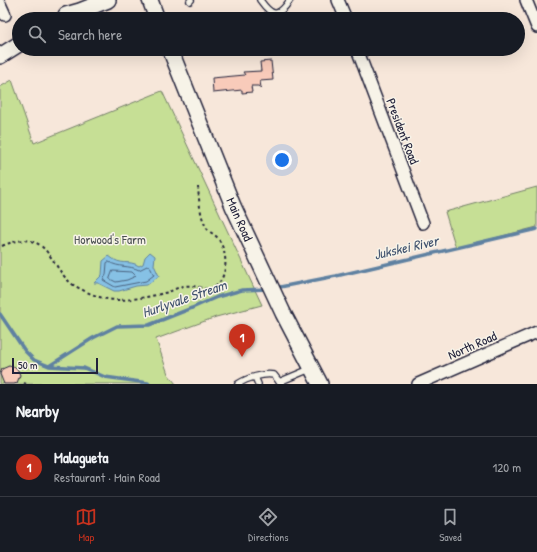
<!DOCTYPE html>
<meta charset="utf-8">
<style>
body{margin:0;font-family:"Patrick Hand",sans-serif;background:#20242c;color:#f1f3f6}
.scale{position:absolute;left:12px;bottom:10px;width:86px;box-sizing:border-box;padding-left:4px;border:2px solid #22223b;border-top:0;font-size:11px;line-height:14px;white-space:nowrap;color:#22223b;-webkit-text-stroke:3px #f7f3e8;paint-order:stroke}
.you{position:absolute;left:282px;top:160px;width:14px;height:14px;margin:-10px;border:3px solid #fff;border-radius:50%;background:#1a73e8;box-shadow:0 0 0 6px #1a73e833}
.badge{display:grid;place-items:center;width:26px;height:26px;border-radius:50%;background:#c8321e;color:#fff;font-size:13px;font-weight:700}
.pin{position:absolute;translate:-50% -33px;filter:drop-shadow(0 1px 2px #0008)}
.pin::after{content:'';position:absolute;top:21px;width:14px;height:12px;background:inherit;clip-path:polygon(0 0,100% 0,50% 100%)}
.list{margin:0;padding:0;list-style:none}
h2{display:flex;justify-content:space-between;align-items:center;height:52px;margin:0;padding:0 16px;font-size:17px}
h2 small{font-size:13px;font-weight:400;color:#9ea1a6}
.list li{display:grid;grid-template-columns:26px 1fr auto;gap:12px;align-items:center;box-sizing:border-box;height:60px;padding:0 16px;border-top:1px solid #363941}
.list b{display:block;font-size:15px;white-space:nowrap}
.list p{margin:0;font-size:13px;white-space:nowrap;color:#9ea1a6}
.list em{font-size:13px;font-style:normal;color:#9ea1a6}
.icon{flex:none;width:22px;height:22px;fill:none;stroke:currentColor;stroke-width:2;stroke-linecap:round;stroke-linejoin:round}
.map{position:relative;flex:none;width:537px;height:384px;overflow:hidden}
.search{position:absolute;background:#171b24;box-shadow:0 4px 16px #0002;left:12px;right:12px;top:12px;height:44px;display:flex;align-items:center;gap:10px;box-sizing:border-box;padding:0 14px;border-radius:22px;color:#9ea1a6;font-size:15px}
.sheet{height:112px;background:#171b24}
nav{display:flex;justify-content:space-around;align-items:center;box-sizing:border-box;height:56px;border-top:1px solid #363941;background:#171b24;font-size:11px;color:#9ea1a6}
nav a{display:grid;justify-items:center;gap:2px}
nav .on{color:#c8321e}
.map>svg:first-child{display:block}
.green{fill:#c6df95;stroke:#748068}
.water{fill:#86c1e5;stroke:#5e81a1}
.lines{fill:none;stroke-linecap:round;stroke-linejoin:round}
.shore{stroke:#4a627f;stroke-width:1}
.stream{stroke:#5e81a1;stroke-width:3.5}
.building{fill:#f8cbba;stroke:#22223b}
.service-casing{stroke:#22223b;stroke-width:8}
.minor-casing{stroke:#22223b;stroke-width:14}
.secondary-casing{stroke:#22223b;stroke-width:18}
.path{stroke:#22223b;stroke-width:2;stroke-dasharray:3 3;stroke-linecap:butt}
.service{stroke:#f7f3e8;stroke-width:5.5}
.minor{stroke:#f7f3e8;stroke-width:11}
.secondary{stroke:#f7f3e8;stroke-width:15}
.labels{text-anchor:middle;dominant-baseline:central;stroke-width:3;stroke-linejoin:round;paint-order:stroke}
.street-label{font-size:13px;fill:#22223b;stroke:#f7f3e8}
.park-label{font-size:13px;fill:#4b5152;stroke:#f7f3e8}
.water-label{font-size:14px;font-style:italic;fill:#40526e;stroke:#f7f3e8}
</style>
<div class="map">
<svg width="537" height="384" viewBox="0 0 537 384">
<rect width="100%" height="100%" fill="#f7e7da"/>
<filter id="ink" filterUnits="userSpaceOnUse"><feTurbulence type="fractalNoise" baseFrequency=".025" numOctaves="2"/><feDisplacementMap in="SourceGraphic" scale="8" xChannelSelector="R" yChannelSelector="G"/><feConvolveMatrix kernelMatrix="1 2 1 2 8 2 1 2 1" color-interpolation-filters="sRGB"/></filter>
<g filter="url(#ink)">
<!-- green -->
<path class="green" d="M12,80L34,143L162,91L262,305L216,317L156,339L168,374L176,384H0V87Z
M537,187V227L456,248L445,212Z"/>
<!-- water -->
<path class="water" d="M150,252L155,256L154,265L159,276L147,285L136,286L119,291H114L98,283H94L102,275L103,261L109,256C122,267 128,259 139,266L143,264L145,257Z"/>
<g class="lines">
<!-- shore -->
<path class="shore" d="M109,262C119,268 129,265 139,270L149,265L154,275L146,281L115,287L103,280L106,275L107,263Z
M113,271L132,272L136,276L127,280L116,282L110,279Z"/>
<!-- stream -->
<path class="stream" d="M275,288L336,276L537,229
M0,314L25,351L34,360L49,366L93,338L117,326L149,325L192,308L217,297L242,290L267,289
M49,366L84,368L105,377L148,383L149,384"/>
</g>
<!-- building -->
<path class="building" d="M271,61L273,80L260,81L261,88L258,86H251L252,92L242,93V90L213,93L212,78L245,75L243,72L261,71L260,62Z
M9,366L17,368L20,375L17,383L14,384H4L0,374L2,369Z"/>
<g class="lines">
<!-- service casing -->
<g class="service-casing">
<path id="service" d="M260,0C272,17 278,18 290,0
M190,1L191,0
M255,377L258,384
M279,382L310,369
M238,384C247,378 264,373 274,375L281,384"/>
</g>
<!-- minor casing -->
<g class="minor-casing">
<path id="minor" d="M338,0L346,19
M526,0L537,27
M0,4L5,15
M357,49L423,223
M418,384L537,332"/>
</g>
<!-- secondary casing -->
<g class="secondary-casing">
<path id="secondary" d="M150,0L157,19
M66,15L80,11L108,0
M170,49L233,206L283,313L320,384
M0,56L19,44"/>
</g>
<!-- path -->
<path class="path" d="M2,246C54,223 48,276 81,289C88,293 96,296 103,298C117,303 150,297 164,293C171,292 177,287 184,286C193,285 202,288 211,290C228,280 229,256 219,240C216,234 209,233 206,227C200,216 199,200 198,187
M24,383L26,384"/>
<!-- service -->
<use href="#service" class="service"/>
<!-- minor -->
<use href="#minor" class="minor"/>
<!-- secondary -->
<use href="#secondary" class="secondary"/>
</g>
</g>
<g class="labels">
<!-- street labels -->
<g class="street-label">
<text transform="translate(403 131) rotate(69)">President Road</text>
<text transform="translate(240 219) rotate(66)">Main Road</text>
<text transform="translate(472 345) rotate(-24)">North Road</text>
</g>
<!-- park labels -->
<g class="park-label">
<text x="110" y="239">Horwood's Farm</text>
</g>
<!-- water labels -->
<g class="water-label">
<text transform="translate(406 247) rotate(-13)">Jukskei River</text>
<text transform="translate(184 298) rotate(-19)">Hurlyvale Stream</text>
</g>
</g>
</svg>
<div class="scale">50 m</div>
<div class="you"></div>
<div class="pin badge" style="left:242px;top:357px">1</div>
<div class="search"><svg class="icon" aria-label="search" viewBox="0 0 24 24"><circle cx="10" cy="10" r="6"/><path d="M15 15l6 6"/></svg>Search here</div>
</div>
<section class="sheet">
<h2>Nearby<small></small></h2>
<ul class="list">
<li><span class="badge">1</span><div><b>Malagueta</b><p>Restaurant · Main Road</p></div><em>120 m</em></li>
</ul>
</section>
<nav>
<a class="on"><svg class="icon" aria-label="map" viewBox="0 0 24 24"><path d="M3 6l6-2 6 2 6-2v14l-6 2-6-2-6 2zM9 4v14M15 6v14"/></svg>Map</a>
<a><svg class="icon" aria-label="directions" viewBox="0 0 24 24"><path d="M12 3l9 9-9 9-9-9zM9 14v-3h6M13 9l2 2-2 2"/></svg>Directions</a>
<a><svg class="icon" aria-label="saved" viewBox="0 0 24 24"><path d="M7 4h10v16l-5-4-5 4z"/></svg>Saved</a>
</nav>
